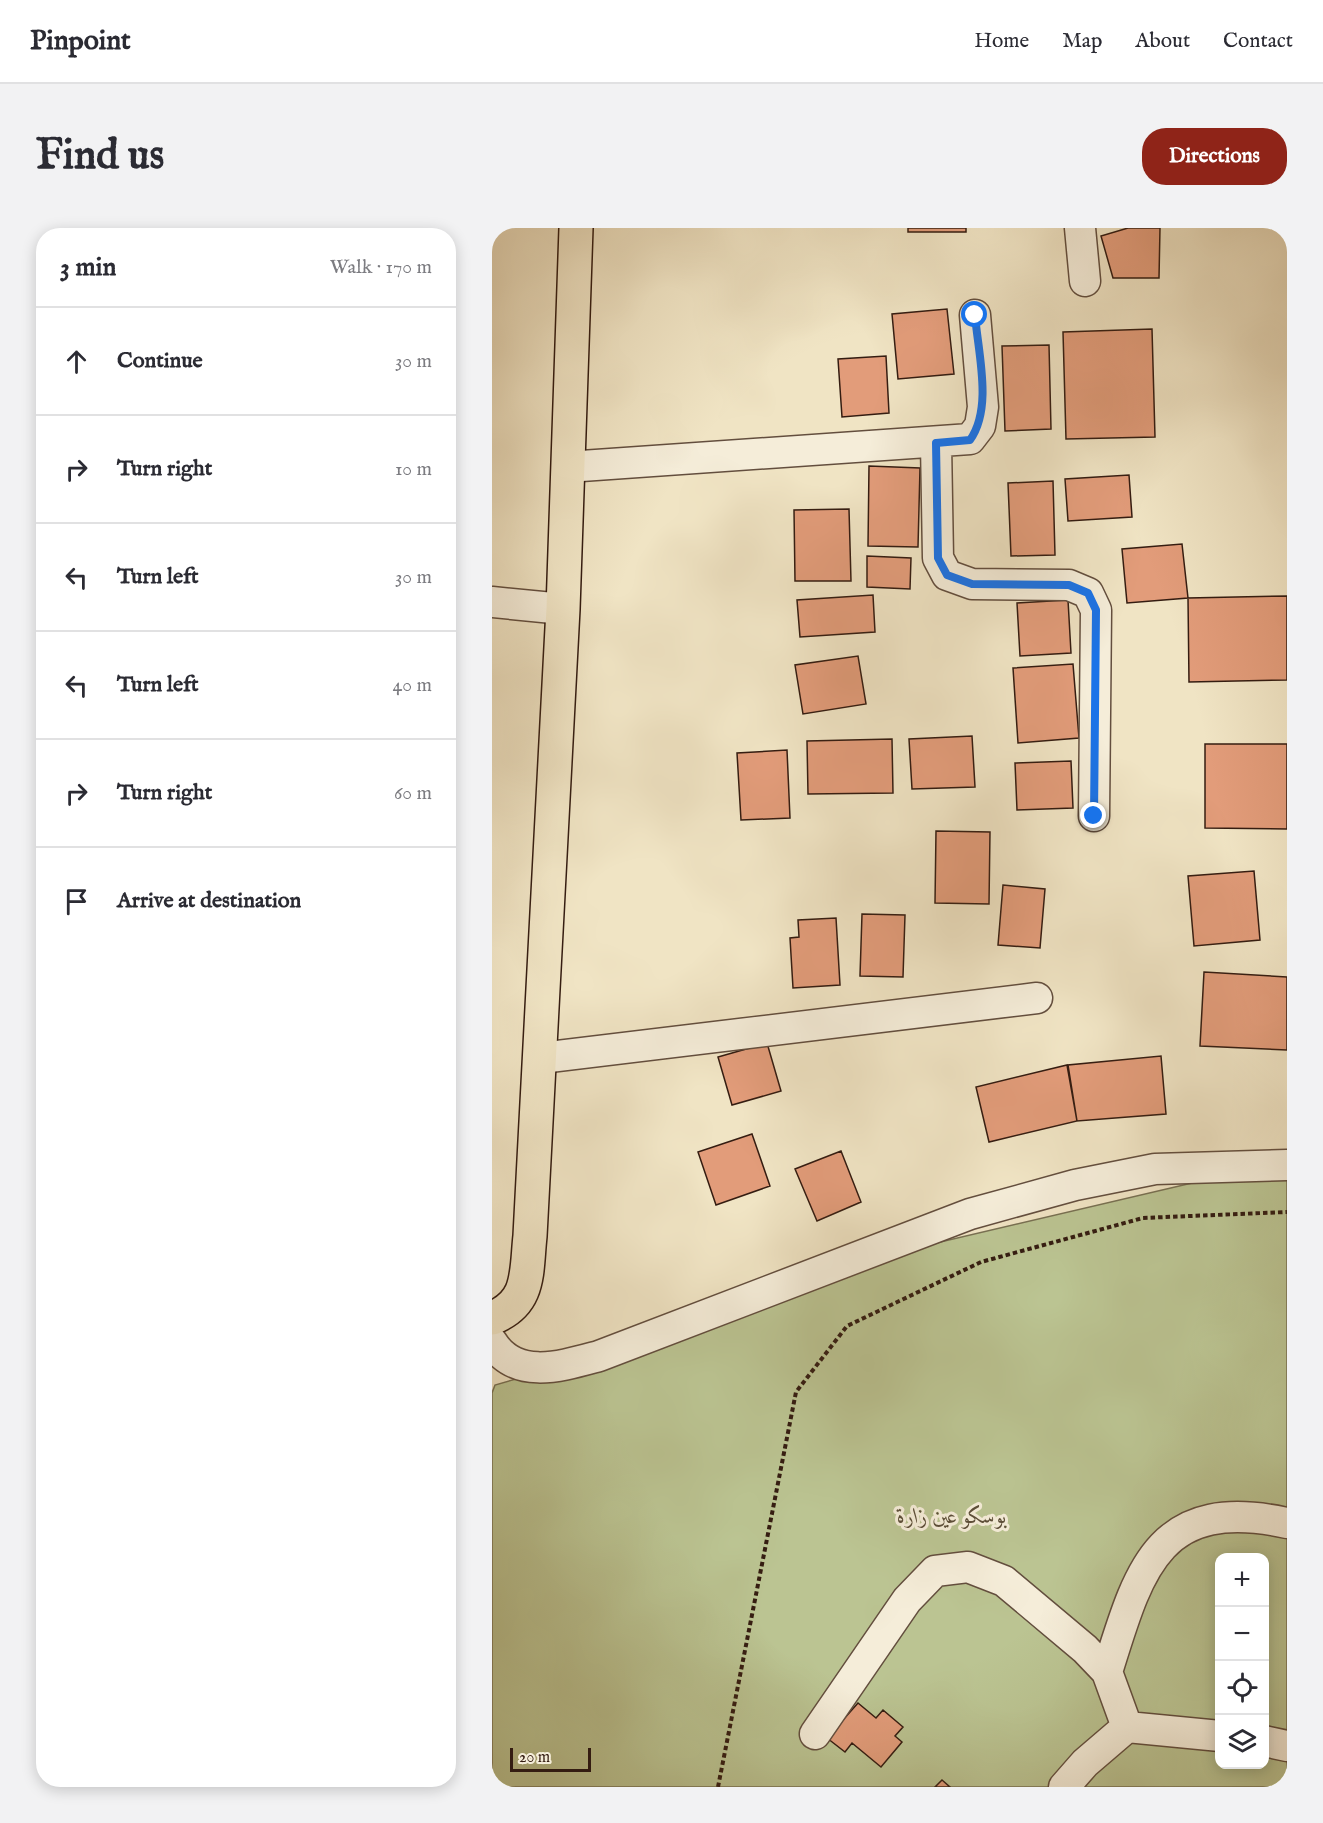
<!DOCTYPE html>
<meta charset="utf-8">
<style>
body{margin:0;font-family:"IM FELL English",Amiri,serif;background:#f2f2f3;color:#2b2b33}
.controls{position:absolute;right:18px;bottom:18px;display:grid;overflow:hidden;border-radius:12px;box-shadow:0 3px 15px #0003}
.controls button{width:54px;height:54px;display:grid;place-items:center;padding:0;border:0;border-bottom:2px solid #e1e1e2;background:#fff;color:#2b2b33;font:30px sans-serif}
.scale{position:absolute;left:18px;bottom:15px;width:81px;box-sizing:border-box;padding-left:6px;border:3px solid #341c11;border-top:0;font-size:16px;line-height:21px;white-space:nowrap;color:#341c11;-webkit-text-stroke:4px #f5edd9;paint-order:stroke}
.stop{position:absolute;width:18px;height:18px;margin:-14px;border:4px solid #1a73e8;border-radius:50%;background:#fff}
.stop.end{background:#1a73e8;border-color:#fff;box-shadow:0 2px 6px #0008}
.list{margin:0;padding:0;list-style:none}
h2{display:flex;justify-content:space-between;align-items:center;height:78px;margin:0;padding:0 24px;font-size:26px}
h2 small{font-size:20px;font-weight:400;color:#7c7c81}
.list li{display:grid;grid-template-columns:39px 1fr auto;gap:18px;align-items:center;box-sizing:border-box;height:108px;padding:0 24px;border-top:2px solid #e1e1e2}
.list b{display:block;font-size:22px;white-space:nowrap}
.list em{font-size:20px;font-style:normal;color:#7c7c81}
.icon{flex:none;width:33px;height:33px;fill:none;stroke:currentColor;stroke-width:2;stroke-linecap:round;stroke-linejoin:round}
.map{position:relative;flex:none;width:795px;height:1559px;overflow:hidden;border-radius:24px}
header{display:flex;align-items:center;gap:36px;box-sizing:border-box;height:84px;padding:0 30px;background:#fff;border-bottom:2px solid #e1e1e2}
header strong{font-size:28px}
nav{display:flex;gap:33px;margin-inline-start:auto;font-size:21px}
.intro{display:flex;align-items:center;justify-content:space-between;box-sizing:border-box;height:144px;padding:0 36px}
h1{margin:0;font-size:42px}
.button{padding:15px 27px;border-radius:24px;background:#8f2418;color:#fff;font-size:21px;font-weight:700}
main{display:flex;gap:36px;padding:0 36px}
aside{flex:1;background:#fff;border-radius:24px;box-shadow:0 3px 15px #0003}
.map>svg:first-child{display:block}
.green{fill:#bbc492;stroke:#787052;stroke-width:1.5;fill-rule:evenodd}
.building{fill:#e29c7a;stroke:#341c11;stroke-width:1.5}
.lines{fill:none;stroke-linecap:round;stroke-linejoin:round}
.minor-casing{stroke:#634e3e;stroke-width:33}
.major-casing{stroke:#341c11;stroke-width:36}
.path{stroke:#341c11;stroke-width:4;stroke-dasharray:4.5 3;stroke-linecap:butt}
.minor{stroke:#f5edd9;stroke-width:30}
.major{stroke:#f0e4c4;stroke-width:33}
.route{stroke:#1a73e8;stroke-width:8}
.labels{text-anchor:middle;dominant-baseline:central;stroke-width:6;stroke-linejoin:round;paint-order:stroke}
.park-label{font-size:22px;font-style:italic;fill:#5c4e38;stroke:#f5edd9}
</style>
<header>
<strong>Pinpoint</strong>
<nav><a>Home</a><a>Map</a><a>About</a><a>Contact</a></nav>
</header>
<div class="intro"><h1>Find us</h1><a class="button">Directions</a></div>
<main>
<aside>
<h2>3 min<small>Walk · 170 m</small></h2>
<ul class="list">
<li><svg class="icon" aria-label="ahead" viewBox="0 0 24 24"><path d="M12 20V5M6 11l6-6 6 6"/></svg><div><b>Continue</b></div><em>30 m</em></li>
<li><svg class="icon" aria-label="right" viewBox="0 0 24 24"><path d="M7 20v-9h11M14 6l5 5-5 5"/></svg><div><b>Turn right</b></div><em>10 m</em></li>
<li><svg class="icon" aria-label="left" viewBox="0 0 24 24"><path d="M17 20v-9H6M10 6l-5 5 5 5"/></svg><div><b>Turn left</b></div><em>30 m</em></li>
<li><svg class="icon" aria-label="left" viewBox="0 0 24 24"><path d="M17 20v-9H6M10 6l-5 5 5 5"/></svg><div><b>Turn left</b></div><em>40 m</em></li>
<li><svg class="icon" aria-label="right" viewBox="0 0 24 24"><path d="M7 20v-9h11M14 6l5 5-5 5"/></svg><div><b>Turn right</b></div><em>60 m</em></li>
<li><svg class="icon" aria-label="arrive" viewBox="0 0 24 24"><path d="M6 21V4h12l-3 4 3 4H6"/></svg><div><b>Arrive at destination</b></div></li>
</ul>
</aside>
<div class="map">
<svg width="795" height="1559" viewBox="0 0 795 1559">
<rect width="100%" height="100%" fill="#f0e4c4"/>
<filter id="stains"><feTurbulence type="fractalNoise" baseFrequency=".00333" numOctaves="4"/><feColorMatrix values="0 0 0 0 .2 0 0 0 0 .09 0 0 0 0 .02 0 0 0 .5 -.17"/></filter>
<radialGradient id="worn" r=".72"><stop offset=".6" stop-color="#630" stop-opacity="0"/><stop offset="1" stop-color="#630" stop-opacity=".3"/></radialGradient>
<!-- green -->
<path class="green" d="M764,940L795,941V1559H0V1165L3,1157L164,1111L359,1035ZM728,1330H772V1536H728Z"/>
<!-- building -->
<path class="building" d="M416,0H474V4H416Z
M636,0H668L667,50H621L609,8Z
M455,81L462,146L406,151L400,86Z
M660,101L663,209L574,211L571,104Z
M557,117L559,201L513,203L510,118Z
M394,128L397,185L350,189L346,131Z
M377,238L428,240L426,319L376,318Z
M637,247L640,289L576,293L573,251Z
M561,253L563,327L519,328L516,255Z
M357,281L359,353H303L302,282Z
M690,316L696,370L635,375L630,321Z
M375,328L419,330L418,361L375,359Z
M381,367L383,404L308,409L305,372Z
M795,368V452L697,454L696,370Z
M576,372L579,425L528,428L525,375Z
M366,428L374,476L311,486L303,437Z
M581,436L587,510L526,515L521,440Z
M480,508L483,559L420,561L417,511Z
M400,511L401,565L316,566L315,513Z
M713,516H795V601L713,600Z
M295,522L298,590L249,592L245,525Z
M579,533L581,580L525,582L523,535Z
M444,603L498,604L497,676L443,675Z
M762,643L768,712L702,718L696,648Z
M511,657L553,661L548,720L506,717Z
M370,686L413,687L411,749L368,748Z
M344,690L348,757L301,760L298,710L307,709L306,692Z
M712,744L795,749V822L708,818Z
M275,815L289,863L240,877L226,829Z
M669,828L674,886L585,893L576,837Z
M575,837L585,893L497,914L484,859Z
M260,906L278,958L224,977L206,924Z
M349,923L369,974L325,993L303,941Z
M366,1475L384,1490L391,1482L411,1499L403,1508L410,1514L389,1539L360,1515L353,1524L335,1510Z
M450,1552L458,1559H443Z"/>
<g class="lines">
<!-- minor casing -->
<g class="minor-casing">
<path id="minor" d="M588,0L593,53
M444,215L446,330L455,347L480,356L577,357L596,365L604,382L602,588
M75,239L478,211L488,198L491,179L483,87
M0,374L71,381
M49,830L545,770
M0,1114C24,1153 70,1138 107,1128L478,986L583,957L663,941L795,937
M615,1444C647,1341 666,1267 795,1295
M323,1506L415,1372L443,1343L476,1339L512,1353L593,1421L615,1444L635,1499
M772,1513L795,1518
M572,1559L593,1535L635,1499L728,1508"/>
</g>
<!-- major casing -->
<g class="major-casing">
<path id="major" d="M0,1090C39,1075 34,1044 38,1008L71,381L84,0"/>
</g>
<!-- path -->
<path class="path" d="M226,1559L304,1164L355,1098L489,1034L651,990L795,984"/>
<!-- minor -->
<use href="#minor" class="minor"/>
<!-- major -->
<use href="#major" class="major"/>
</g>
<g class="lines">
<!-- route -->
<path class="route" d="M483,87C486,125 501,180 478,212L444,215L446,330L455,347L480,356L577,357L596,365L604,382L602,588"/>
</g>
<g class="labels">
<!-- park labels -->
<g class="park-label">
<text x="460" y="1289">بوسكو عين زارة</text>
</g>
</g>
<rect width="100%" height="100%" filter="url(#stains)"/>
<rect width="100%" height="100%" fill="url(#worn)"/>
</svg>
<div class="controls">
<button>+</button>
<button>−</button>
<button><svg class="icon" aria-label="locate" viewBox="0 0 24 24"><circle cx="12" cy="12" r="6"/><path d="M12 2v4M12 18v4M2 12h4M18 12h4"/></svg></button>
<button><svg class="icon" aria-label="layers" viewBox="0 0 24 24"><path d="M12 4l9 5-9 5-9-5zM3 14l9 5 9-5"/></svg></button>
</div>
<div class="scale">20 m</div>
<div class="stop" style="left:483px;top:87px"></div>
<div class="stop end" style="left:602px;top:588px"></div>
</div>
</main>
